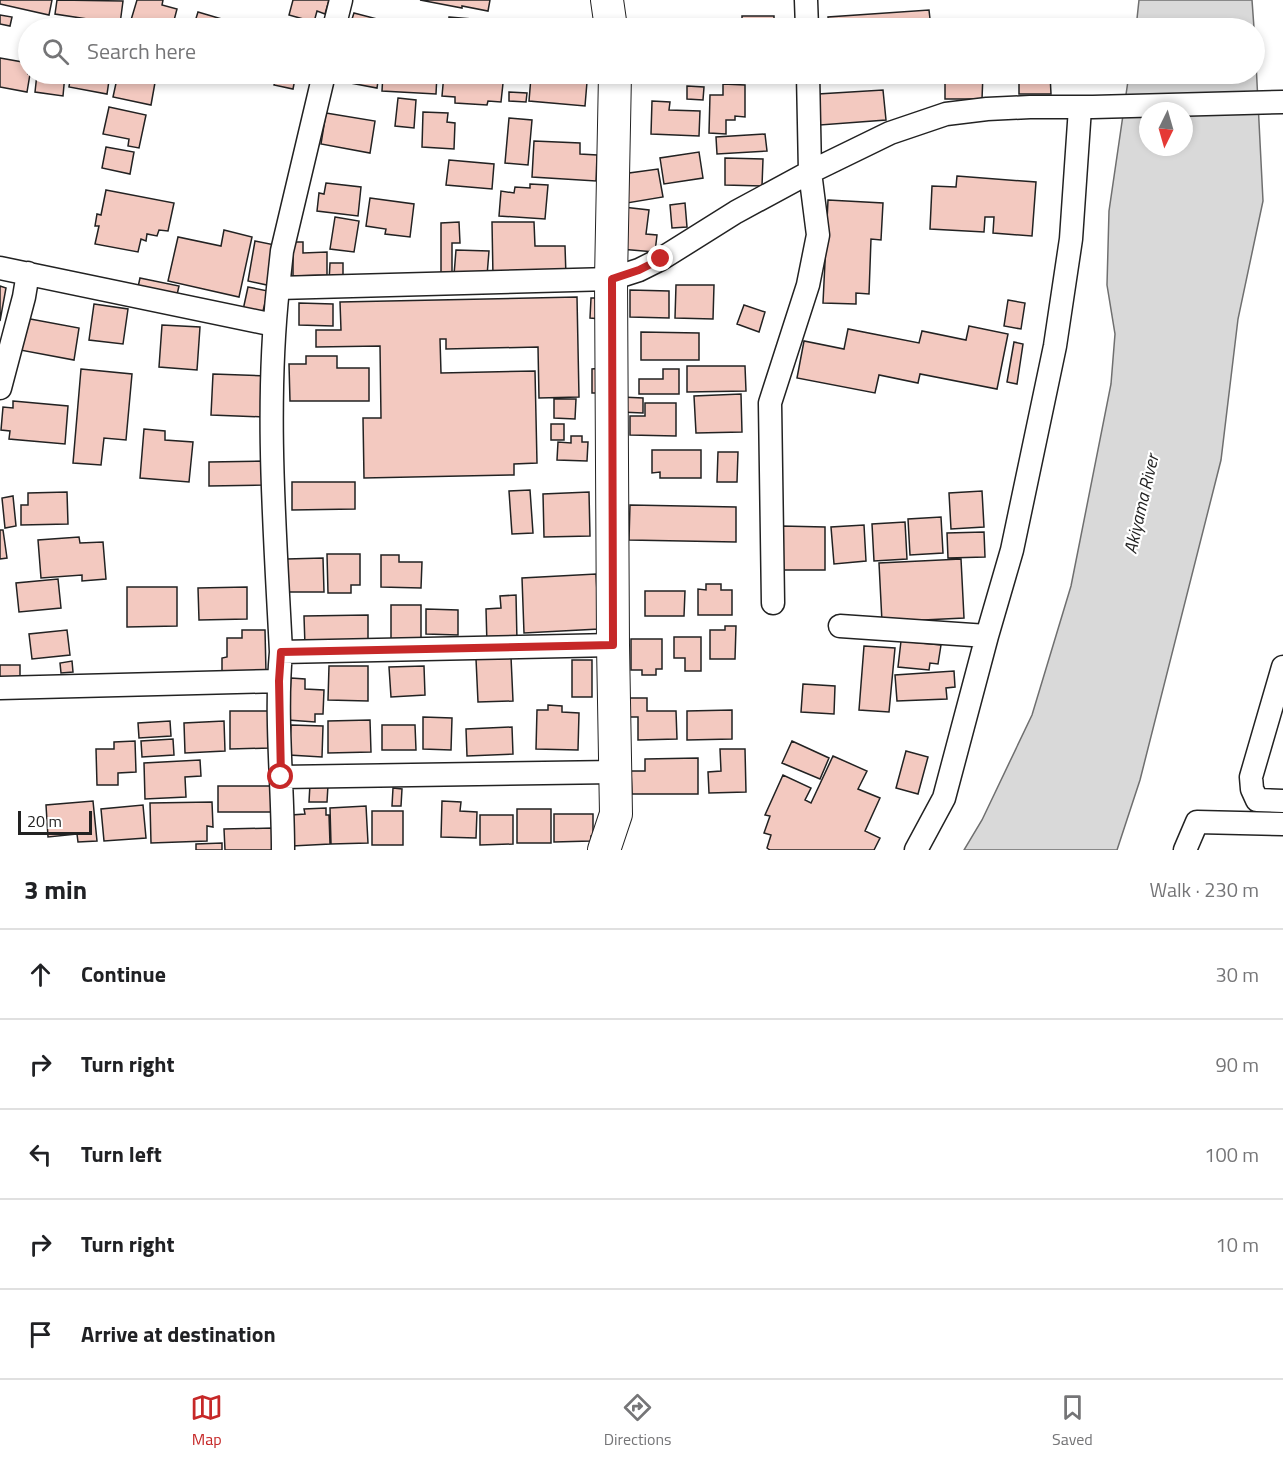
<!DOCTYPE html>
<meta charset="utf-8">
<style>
body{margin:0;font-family:"Titillium Web",sans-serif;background:#f2f2f2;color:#202124}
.compass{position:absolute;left:1139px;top:102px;width:54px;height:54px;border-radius:50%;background:#fff;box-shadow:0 3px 9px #0003;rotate:185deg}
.scale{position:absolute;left:18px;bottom:15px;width:74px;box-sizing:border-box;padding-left:6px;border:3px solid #222;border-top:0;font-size:16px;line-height:21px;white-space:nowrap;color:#222;-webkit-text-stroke:4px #fff;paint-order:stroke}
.stop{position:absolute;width:18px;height:18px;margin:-14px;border:4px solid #c62828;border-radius:50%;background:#fff}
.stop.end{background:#c62828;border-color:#fff;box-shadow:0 2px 6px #0008}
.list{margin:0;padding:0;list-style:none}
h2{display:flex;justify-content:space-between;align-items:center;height:78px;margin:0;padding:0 24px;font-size:26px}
h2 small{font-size:20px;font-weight:400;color:#757577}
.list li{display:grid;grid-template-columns:39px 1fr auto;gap:18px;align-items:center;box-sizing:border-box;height:90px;padding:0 24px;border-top:2px solid #e0e0e0}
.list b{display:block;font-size:22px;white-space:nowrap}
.list em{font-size:20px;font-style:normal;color:#757577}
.icon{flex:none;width:33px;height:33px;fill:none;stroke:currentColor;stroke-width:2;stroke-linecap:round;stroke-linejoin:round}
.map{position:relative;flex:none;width:1283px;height:850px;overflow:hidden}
.search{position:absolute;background:#fff;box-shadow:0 3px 9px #0003;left:18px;right:18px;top:18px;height:66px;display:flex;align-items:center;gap:15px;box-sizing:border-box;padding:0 21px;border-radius:33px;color:#757577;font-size:22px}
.sheet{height:528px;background:#fff}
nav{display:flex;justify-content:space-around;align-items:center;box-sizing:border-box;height:84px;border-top:2px solid #e0e0e0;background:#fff;font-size:16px;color:#757577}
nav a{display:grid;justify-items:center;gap:3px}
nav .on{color:#c62828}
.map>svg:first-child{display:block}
.water{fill:#d9d9d9;stroke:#6f6f6f;stroke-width:1.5;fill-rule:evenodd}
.building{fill:#f3c9c0;stroke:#222;stroke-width:1.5}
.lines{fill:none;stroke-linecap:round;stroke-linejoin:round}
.street-casing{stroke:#222;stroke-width:25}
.secondary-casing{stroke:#222;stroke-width:34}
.street{stroke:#fff;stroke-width:22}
.secondary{stroke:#fff;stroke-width:32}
.route{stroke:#c62828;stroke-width:8}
.labels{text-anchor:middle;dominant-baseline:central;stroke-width:4.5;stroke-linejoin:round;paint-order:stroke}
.water-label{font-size:18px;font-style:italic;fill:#222;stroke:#fff}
</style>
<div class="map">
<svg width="1283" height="850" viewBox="0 0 1283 850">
<rect width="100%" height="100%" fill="#fff"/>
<!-- water -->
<path class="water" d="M1139,0H1252L1254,28H1136Z
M1255,43L1263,201L1238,319L1221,460L1140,780L1117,850H964L982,820L1032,715L1071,586L1111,384L1115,334L1107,285L1109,211L1129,74H1254ZM1148,111H1184V147H1148Z"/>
<!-- building -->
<path class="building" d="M0,0H52L49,15L0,4Z
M57,0L123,1L120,24L55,14Z
M137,0H163L162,5L177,9L172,28H159L131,20Z
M293,0H329L325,14L317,11L314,22L289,15Z
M420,0H490L488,11L462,6V8Z
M929,10L931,28H829L828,17Z
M198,12L232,22L230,28H193Z
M354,13L381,20L379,28H349Z
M0,15L12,17L10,26L0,24Z
M742,16H774V28H742Z
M449,17L508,22L507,28H448Z
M734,19V28H698V20Z
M1015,19L1059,21L1058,28H1015Z
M962,21L1007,22V28H962Z
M0,58L28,63V74H30L27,92L0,87Z
M37,74H65L63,96L35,92Z
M71,74H110L107,94L69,87Z
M118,74H138L156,77L151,105L113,97Z
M277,74H296L293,89L274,85Z
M335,74H379L377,88L334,80Z
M383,74H437L436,94L382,91Z
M444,74H504L501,102L488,101L487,105L455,103V97L442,96Z
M508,74H526L525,82H508Z
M750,74H773V81H750Z
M945,74H983L982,99H945Z
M1019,74H1050L1051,94H1019Z
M531,77L587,82L585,106L529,101Z
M723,84L745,85V117L735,116V120H726V134L709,133L710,95H723Z
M687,86L704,87L703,100L687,99Z
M883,90L886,120L820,125L818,94Z
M509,92L527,93L526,102L509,101Z
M398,98L416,100L414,128L395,126Z
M652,101L670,102L669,110L700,111L699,136L651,134Z
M109,107L146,115L139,148L128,146L129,139L103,134Z
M423,112L448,113L447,122L455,123L454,149L422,147Z
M326,113L375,121L370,153L321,144Z
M509,118L532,120L528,165L505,163Z
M765,134L767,151L717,154L716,137Z
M534,141L580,143V154L597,155L596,181L532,177Z
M106,147L134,152L130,174L102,168Z
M699,152L703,178L664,184L660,158Z
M725,158L763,159L762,186L725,185Z
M449,160L494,164L492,189L446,185Z
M658,169L663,197L627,203L622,174Z
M957,176L1036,182L1032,236L993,233L994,217H985L984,232L930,229L932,186L956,187Z
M326,183L361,187L358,216L317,211L319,193L324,194Z
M530,184L548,185L545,219L499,216L501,191L514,193L515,187L530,188Z
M106,190L174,203L168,231L159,230L157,236L147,234L146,241L141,239L138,252L95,244L99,226H95L97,214L101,215Z
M370,198L414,204L410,237L385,234L386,229L366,226Z
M828,200L883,203L881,240L871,239L869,294L856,293V304L823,303Z
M685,203L687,227L672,228L670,205Z
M623,207L649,210L646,234L657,235L655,252L620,249Z
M335,217L359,221L354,252L330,249Z
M459,222L460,243H452V274H441V223Z
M492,222H534L535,246H565L566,276L493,277Z
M224,230L252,237L239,297L168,281L178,237L221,246Z
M255,241L275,245L267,285L248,281Z
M293,242H303V253L327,252V275L293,276Z
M456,250L489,251L487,276L454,275Z
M330,263H343V282H329Z
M140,278L179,286L176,299L138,287Z
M676,285H714L713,319L675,318Z
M0,286L6,288L0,321Z
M248,287L268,291L262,315L243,310Z
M630,290L669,291V318L630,317Z
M577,297L579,397L539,398L538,347L446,349V339H440L441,373L535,371L537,463L514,464V475L364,478L363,418H381L380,346L316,347V330H341L340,302Z
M591,298H602L601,319L590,318Z
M1008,300L1025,303L1021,329L1004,326Z
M299,303L333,304V326L299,325Z
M94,304L128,309L123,344L89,340Z
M744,305L765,312L759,332L737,324Z
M25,318L79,328L74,360L20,350Z
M162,325L200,327L197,370L159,367Z
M969,326L1008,334L997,389L920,374L918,383L879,375L875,393L797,378L804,341L844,349L848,329L919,343L922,331L966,340Z
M641,332L699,333V360H641Z
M1014,342L1023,344L1017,384L1007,382Z
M306,356H337V368H369V401H290L289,364H306Z
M687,366H745L746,391L687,392Z
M603,368V393H592V369Z
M81,369L132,374L126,440L104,438L101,465L73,463Z
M663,369H679V394H639V379H663Z
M213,374L266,376L264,417L211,415Z
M741,394L742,432L696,433L694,396Z
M621,397L643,398V413L620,412Z
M554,399H576L575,419L554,418Z
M13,401L68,406L65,444L9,439L10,431L1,430L3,407L13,408Z
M645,403H676V436L630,435V416H645Z
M551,424H564V440H551Z
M144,429L165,431V440L193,442L189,482L140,478Z
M571,436H582V442H588L587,461L557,460L558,442L571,443Z
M652,450H701V478H660V472L652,473Z
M718,452H738L737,482H717Z
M263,461V485L209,486V462Z
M292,482H355V509L292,510Z
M530,490L533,533L512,534L509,491Z
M982,491L984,527L951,529L949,493Z
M67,492L68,524L21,525V505H28V493Z
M589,492L590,536L544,537L543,494Z
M13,496L16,526L5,528L2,498Z
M630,505L736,507V542L629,540Z
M941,517L943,553L910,555L908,519Z
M905,522L907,559L874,561L872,524Z
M864,525L866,561L834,564L831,527Z
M781,526L825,527V570H781Z
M0,530H3L7,558L0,559Z
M984,532L985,557L948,558L947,533Z
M79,537L80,543L103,542L106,579L82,581V575L41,578L38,540Z
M327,554H360V585H351V593H328Z
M381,555H399V562H422L421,588L381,587Z
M323,558L324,592H287V559Z
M961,559L964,618L882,622L879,563Z
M596,574L599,629L524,633L522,578Z
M58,579L61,608L19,612L16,583Z
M706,584H721V590H732V615H698V589L706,590Z
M127,587H177V626L127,627Z
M247,587V619L199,620L198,588Z
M645,591H685L684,616H645Z
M516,595L517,641L487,645L486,609L501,608L500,596Z
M391,605H421V640H391Z
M426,609L458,610V635L426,634Z
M368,615V646H305L304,616Z
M725,626H736L735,659H710V630H725Z
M67,630L70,655L32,659L29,634Z
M242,630H265L266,673L222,674V658L227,657V638H242Z
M674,637H701V671H685V658H674Z
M631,639H662V669H656V675H642V670H631Z
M901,641L941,645L938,664L930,663L929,670L898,667Z
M864,646L895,648L889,712L859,710Z
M511,657L513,701L478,702L476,659Z
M572,660H592V697H572Z
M72,661L73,672L61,673L60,663Z
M0,665H20V685H0Z
M329,666H368V701L328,700Z
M424,666L425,695L391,697L389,667Z
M954,671L955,687L946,688L947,699L897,701L895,675Z
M291,678L305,679V689L324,690L323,714H315V722L288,720Z
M803,684L835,686L834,714L801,712Z
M628,698H647V711H676L677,739L638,740V717H628Z
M548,705L562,706V712L579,713L578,750L536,749L537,710H548Z
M732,710V739L687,740V711Z
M230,711H269L270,748L230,749Z
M423,717L452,718L451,750L423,749Z
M370,720L371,752L328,753V721Z
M170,721L171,736L139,738L138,723Z
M224,721L225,751L185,753L184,723Z
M291,725L323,726L322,757L289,755Z
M382,725H415L416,750H382Z
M512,727L513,754L467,756L466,729Z
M173,739L174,755L142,757L141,741Z
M135,741L136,772L118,773V785H97L96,749H114V742Z
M792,741L829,758L820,779L782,763Z
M720,749H745L746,792L709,793L708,772L721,771Z
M906,751L928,757L918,794L896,788Z
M833,756L867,771L858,789L880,798L865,831L880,838L874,850H770L767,848L771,835L764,833L770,816L765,815L783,775L811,788L805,800L811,803Z
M698,758V794H632L631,771H645V759Z
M200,760L201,776L185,777L186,797L145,799L144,763Z
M310,784L328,785L327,802H309Z
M218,786H273V812H218Z
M393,788L402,789L401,806H392Z
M93,801L97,841L78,842L77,834L48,837L46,805Z
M442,801L461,802L460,811L477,812L476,838L441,837Z
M212,802L213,827L207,826V841L151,843L150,803Z
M143,805L146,838L104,841L101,809Z
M366,806L368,843L331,844L330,808Z
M326,808V815H329L330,844L292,846L291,815L305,814L304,809Z
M517,809H551V843H517Z
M372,811H403V845H372Z
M554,814H593V836H591V841L554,842Z
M480,815H513V844L480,845Z
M273,828V850H225L224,829Z
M222,843V850H196V844Z"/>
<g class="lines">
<!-- street casing -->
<g class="street-casing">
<path id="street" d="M806,0L807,28
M334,28L341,0
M0,268L274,325
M278,288L282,251L324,74
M0,388L24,297L28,273
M773,603L770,403L808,285L818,235L810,172L808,74
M840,626L987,636
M281,652L613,645
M1283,667L1251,777L1252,789L1257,800L1283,801
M0,688L279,681
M281,777L615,772
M283,850C283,784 275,718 281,652C275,531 265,409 278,288L611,279L639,270L661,259L736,212L810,172L890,133L946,114L987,109L1030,107H1093L1283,102
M916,850L944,798L987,636L1012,550L1055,346L1071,239L1080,108
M1185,850L1197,822L1283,824"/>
</g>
<!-- secondary casing -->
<g class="secondary-casing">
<path id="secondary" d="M607,0L611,28
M604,850L616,814L613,645L611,279L615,74"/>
</g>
<!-- street -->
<use href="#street" class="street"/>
<!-- secondary -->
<use href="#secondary" class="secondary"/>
</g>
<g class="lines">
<!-- route -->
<path class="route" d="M281,777L279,681L281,652L613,645L612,279L639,270L661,259"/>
</g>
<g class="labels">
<!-- water labels -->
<g class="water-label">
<text transform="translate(1141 504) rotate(-77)">Akiyama River</text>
</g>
</g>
</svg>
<svg class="compass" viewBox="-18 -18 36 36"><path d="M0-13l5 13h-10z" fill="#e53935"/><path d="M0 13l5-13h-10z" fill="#757577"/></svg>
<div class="scale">20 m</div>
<div class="stop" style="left:281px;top:777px"></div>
<div class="stop end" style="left:661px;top:259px"></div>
<div class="search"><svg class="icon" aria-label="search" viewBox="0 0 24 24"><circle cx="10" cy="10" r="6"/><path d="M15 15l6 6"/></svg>Search here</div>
</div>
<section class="sheet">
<h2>3 min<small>Walk · 230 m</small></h2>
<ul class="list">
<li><svg class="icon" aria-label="ahead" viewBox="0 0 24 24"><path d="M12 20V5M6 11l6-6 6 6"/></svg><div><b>Continue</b></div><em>30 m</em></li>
<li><svg class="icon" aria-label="right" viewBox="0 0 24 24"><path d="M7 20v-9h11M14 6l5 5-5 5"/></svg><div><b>Turn right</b></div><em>90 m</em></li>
<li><svg class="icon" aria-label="left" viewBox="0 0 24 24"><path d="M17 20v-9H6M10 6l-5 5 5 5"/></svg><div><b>Turn left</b></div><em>100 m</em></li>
<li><svg class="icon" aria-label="right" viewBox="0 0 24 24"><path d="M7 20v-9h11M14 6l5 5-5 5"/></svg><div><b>Turn right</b></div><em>10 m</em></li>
<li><svg class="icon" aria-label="arrive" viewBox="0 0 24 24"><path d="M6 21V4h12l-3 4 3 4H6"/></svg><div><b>Arrive at destination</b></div></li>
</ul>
</section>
<nav>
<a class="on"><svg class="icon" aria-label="map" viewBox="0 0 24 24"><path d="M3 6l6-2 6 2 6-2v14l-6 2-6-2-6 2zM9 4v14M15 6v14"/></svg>Map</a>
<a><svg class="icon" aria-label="directions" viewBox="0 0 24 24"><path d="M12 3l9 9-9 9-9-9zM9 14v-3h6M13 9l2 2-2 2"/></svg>Directions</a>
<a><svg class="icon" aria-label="saved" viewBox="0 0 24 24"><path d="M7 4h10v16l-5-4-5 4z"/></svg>Saved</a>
</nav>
